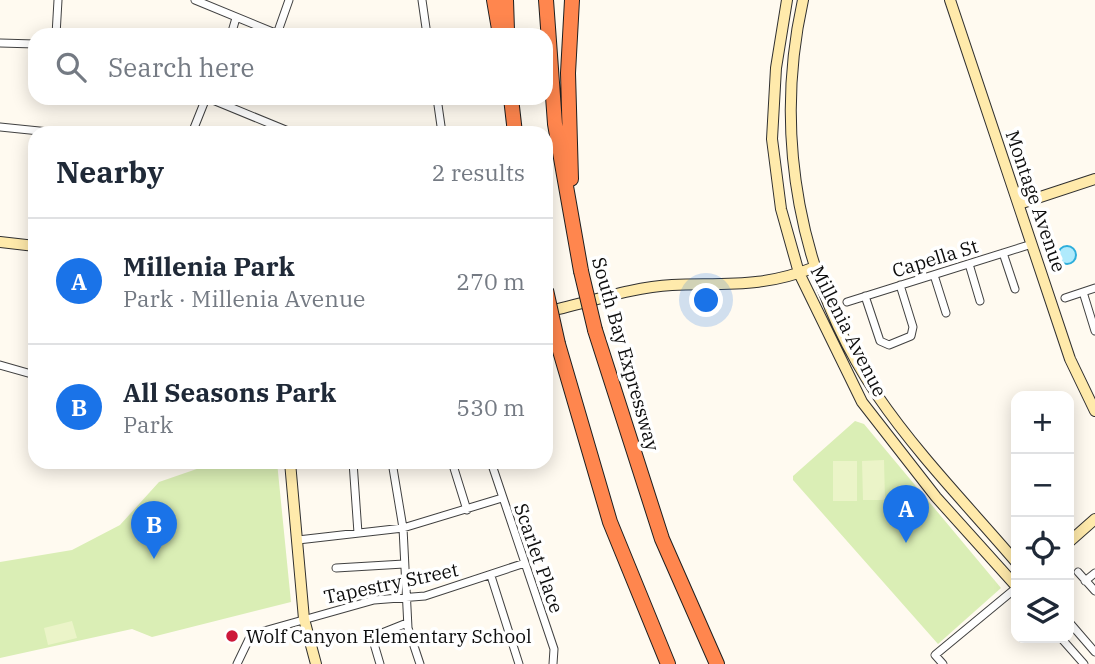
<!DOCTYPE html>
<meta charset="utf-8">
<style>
body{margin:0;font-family:"IBM Plex Serif",serif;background:#f6f6f7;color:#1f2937}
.controls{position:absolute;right:21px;bottom:21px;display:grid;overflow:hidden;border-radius:14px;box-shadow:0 4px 18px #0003}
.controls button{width:63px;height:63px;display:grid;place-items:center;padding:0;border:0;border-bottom:2px solid #e0e1e3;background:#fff;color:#1f2937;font:35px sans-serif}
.you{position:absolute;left:707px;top:301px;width:24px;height:24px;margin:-18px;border:5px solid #fff;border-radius:50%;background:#1a73e8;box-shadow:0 0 0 10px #1a73e833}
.badge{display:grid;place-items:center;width:46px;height:46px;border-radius:50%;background:#1a73e8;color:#fff;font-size:23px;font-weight:700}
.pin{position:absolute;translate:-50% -58px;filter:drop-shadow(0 2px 4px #0008)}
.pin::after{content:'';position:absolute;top:37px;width:24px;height:21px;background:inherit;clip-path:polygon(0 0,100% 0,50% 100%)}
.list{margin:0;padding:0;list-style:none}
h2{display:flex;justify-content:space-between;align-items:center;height:91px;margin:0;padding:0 28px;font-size:30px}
h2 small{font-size:23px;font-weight:400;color:#747a83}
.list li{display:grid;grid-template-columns:46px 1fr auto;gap:21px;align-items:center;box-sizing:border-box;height:126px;padding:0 28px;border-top:2px solid #e0e1e3}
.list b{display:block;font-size:26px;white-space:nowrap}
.list p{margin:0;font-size:23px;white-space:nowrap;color:#747a83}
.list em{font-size:23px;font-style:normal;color:#747a83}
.icon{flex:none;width:38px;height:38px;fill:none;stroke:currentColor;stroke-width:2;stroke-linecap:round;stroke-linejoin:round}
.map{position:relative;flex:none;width:1095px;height:664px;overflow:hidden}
.search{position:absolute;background:#fff;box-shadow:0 4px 18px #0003;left:28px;top:28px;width:525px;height:77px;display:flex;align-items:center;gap:18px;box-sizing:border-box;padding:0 24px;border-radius:21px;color:#747a83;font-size:26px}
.panel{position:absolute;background:#fff;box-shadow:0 4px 18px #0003;left:28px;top:126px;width:525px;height:343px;border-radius:21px}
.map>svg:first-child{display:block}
.green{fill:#daeeb5}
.pitch{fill:#ebf4c8}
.water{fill:#afeafc;stroke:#2eaedb;stroke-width:2}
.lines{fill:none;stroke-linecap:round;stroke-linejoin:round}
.street-casing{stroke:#414141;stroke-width:9}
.secondary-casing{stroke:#303030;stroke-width:12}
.highway-casing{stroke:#1f1f1f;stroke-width:16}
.street{stroke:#fff;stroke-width:7}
.secondary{stroke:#ffeaab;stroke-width:10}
.highway{stroke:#ff864e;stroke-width:14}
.highway-bridge-casing{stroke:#1f1f1f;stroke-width:16;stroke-linecap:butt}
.highway-bridge{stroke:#ff864e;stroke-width:14}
.poi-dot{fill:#cd183a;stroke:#fff;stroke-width:2.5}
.labels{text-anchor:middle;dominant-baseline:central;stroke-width:7;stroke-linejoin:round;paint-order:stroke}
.street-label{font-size:19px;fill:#0e0e0e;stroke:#fff}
.poi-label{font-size:19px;fill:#0e0e0e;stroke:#fff;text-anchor:start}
</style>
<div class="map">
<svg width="1095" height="664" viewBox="0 0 1095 664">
<rect width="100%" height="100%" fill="#fffaf0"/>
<!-- green -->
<path class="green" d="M855,421L864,424L1001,588L938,644L793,480V476Z
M217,462H277L291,602L152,637L132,629L0,658V562L72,550L120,525L159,482Z"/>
<!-- pitch -->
<path class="pitch" d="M884,460L885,500H863L862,461Z
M833,461H857V501H833Z
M72,621L77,638L48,645L44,628Z"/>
<!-- water -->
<path class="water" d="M1058 255a9 9 0 1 1 18 0a9 9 0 1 1-18 0Z"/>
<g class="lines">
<!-- street casing -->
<g class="street-casing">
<path id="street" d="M195,0L280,35
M422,0L427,35
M277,34L289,0
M56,35L58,0
M231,35L236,18
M0,43L35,44
M208,98L293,133
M437,98L442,133
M0,127L59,133
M192,133L206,98
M1003,253L1015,289
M969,264L980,301
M934,275L946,313
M1095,288L1083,292L1095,331
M865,296L880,341L889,345L911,336L913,327L900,285
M1065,298L1083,292
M847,302L1032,244
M0,365L35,375
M353,462L358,533
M392,462L403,528L408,628L420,664
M452,462L467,510
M491,462L554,649L553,664
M298,540L403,528L502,498
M336,568L404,564
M1078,572L1095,591
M491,576L519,664
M1085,581L1095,573
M1069,622L1095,652
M1061,638L1084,664
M237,664L249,639L264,631L374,600L425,596L525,563
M380,664L372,637L407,623
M943,664L935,655L1016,588"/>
</g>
<!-- secondary casing -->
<g class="secondary-casing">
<path id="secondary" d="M787,0L776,68L772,139L781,209L799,273L862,402L936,497L1016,586
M803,0C773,135 799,279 877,395C918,455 969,507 1016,562
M950,0L1070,359L1095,411
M1019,204L1095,179
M0,242L35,246
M546,312C587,303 631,287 672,285C726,283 763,288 815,267
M290,462L304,619L316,664
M1069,542L1095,519"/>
</g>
<!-- highway casing -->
<g class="highway-casing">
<path id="highway" d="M494,0L500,35
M506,0L507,30
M546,0L555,124L581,271
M511,98L515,133
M571,179L568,73L572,0
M595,330L662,539L717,664
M558,344L610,522L668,664"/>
</g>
<!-- street -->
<use href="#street" class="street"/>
<!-- secondary -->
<use href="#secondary" class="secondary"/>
<!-- highway -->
<use href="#highway" class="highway"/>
<!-- highway-bridge casing -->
<g class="highway-bridge-casing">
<path id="highway-bridge" d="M581,271L595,330
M546,290L558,344"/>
</g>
<!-- highway-bridge -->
<use href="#highway-bridge" class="highway-bridge"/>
</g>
<!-- markers -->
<circle class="poi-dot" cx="232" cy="636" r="7"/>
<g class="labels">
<!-- street labels -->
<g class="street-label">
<text transform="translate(1036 201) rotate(71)">Montage Avenue</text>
<text transform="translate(935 258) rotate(-17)">Capella St</text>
<text transform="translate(849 331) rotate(63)">Millenia Avenue</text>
<text transform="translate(626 354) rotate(74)">South Bay Expressway</text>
<text transform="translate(539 558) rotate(71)">Scarlet Place</text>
<text transform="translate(391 583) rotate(-12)">Tapestry Street</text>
</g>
<!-- poi labels -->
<g class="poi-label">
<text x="246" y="636">Wolf Canyon Elementary School</text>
</g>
</g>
</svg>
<div class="controls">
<button>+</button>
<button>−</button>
<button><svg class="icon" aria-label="locate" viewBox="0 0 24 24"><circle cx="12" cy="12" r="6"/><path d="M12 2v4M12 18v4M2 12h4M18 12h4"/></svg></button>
<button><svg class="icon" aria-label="layers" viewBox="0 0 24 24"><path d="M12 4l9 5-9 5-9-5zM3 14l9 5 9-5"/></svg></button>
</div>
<div class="you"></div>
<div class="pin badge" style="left:906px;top:543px">A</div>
<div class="pin badge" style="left:154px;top:559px">B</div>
<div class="search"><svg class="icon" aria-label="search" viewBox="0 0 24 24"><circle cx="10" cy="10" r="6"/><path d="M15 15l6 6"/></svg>Search here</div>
<section class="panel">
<h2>Nearby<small>2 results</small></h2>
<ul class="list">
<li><span class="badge">A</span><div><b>Millenia Park</b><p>Park · Millenia Avenue</p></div><em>270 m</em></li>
<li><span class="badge">B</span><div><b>All Seasons Park</b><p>Park</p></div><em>530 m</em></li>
</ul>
</section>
</div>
